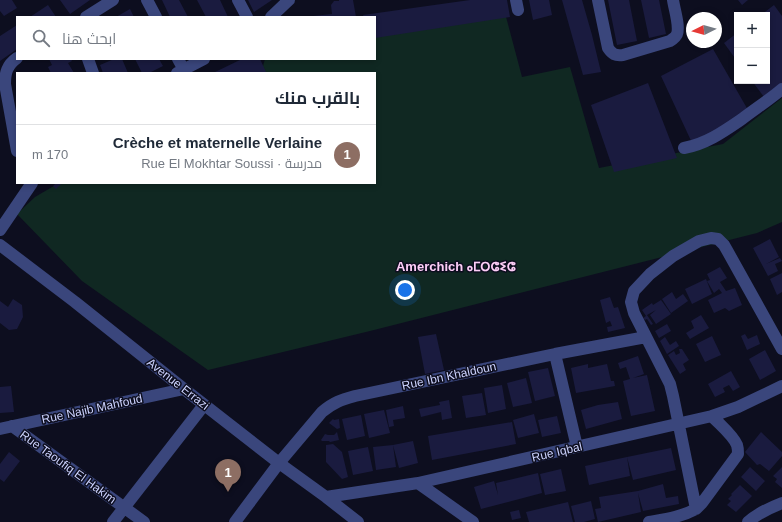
<!DOCTYPE html>
<html lang="ar">
<meta charset="utf-8">
<style>
body{margin:0;font-family:Arial,Cairo,"Noto Sans Tifinagh",sans-serif;background:#f2f2f3;color:#1f2937;direction:rtl}
.controls{position:absolute;right:12px;top:12px;display:grid;overflow:hidden;border-radius:0px;box-shadow:0 2px 6px #0003}
.controls button{width:36px;height:36px;display:grid;place-items:center;padding:0;border:0;border-bottom:1px solid #e0e1e3;background:#fff;color:#1f2937;font:20px sans-serif}
.compass{position:absolute;left:686px;top:12px;width:36px;height:36px;border-radius:50%;background:#fff;box-shadow:0 2px 6px #0003;rotate:265deg}
.you{position:absolute;left:405px;top:290px;width:14px;height:14px;margin:-10px;border:3px solid #fff;border-radius:50%;background:#1a73e8;box-shadow:0 0 0 6px #1a73e833}
.badge{display:grid;place-items:center;width:26px;height:26px;border-radius:50%;background:#0b8043;color:#fff;font-size:13px;font-weight:700}
.pin{position:absolute;translate:-50% -33px;filter:drop-shadow(0 1px 2px #0008)}
.pin::after{content:'';position:absolute;top:21px;width:14px;height:12px;background:inherit;clip-path:polygon(0 0,100% 0,50% 100%)}
.list{margin:0;padding:0;list-style:none}
h2{display:flex;justify-content:space-between;align-items:center;height:52px;margin:0;padding:0 16px;font-size:17px}
h2 small{font-size:13px;font-weight:400;color:#747a83}
.list li{display:grid;grid-template-columns:26px 1fr auto;gap:12px;align-items:center;box-sizing:border-box;height:60px;padding:0 16px;border-top:1px solid #e0e1e3}
.list b{display:block;font-size:15px;white-space:nowrap}
.list p{margin:0;font-size:13px;white-space:nowrap;color:#747a83}
.list em{font-size:13px;font-style:normal;color:#747a83}
.icon{flex:none;width:22px;height:22px;fill:none;stroke:currentColor;stroke-width:2;stroke-linecap:round;stroke-linejoin:round}
.map{position:relative;flex:none;width:782px;height:522px;overflow:hidden;direction:ltr}
.search{position:absolute;background:#fff;box-shadow:0 2px 6px #0003;left:16px;top:16px;width:360px;height:44px;display:flex;align-items:center;gap:10px;box-sizing:border-box;padding:0 14px;border-radius:0px;color:#747a83;font-size:15px}
.panel{position:absolute;background:#fff;box-shadow:0 2px 6px #0003;left:16px;top:72px;width:360px;height:112px;border-radius:0px;direction:rtl}
.map>svg:first-child{display:block}
.green{fill:#102822}
.building{fill:#1a1b3f}
.lines{fill:none;stroke-linecap:round;stroke-linejoin:round}
.minor{stroke:#3a467c;stroke-width:12}
.labels{text-anchor:middle;dominant-baseline:central;stroke-width:3;stroke-linejoin:round;paint-order:stroke}
.street-label{font-size:12px;fill:#ccd2fd;stroke:#0d0e1f}
.neighbourhood-label{font-size:13px;font-weight:bold;fill:#fdcef7;stroke:#0d0e1f}
</style>
<div class="map">
<svg width="782" height="522" viewBox="0 0 782 522">
<rect width="100%" height="100%" fill="#0d0e1f"/>
<!-- green -->
<path class="green" d="M505,13L522,77L570,67L599,168L723,144L782,98V222L757,233L370,331L208,370L82,281L17,214L35,197L59,183H375V73H261L265,59H375V31Z"/>
<!-- building -->
<path class="building" d="M0,0H12L17,8L4,16L0,11Z
M60,0H90L70,14Z
M162,0H179L188,17H170Z
M197,0H220L228,17H206Z
M248,0H272L254,12Z
M339,0H353L356,17H313V16L332,14L331,5L334,1H339Z
M470,0H507L510,17L375,38V17H364L363,15Z
M529,0H549L552,15L533,20Z
M562,0H582L592,35L601,72L583,75Z
M608,0H629L637,41L617,45Z
M641,0H659L666,34L649,38Z
M738,0H748L742,5Z
M48,5L56,17H30Z
M774,5L782,16V83L764,97L752,81H767V15H761Z
M130,9L134,17H116Z
M17,25V49L0,61V36Z
M737,33V61L724,43Z
M713,49L748,110L693,145L661,76Z
M49,59H71L72,61L68,63L74,73H51L48,67L52,65Z
M114,59H122L128,73H103L100,65Z
M135,59H159L163,66L149,73H142Z
M242,59H260L266,72L264,73H213Z
M648,83L677,158L614,172L591,105Z
M56,183H62L56,189L53,186Z
M770,239L779,257L766,264L780,258L782,261L775,264L778,271L768,276L753,248Z
M720,267L727,278L720,282L726,291L735,288L742,305L729,311L725,308L714,313L708,300L722,293L719,289L714,293L707,281L710,280L707,274Z
M782,273V292L777,295L770,279Z
M706,279L712,294L692,304L685,289Z
M672,292L676,299L683,294L688,301L671,313L662,299Z
M610,297L614,308L618,307L625,328L608,332L607,327L612,326L610,321L606,323L600,300Z
M13,299L22,305L23,317L17,329L9,330L0,323V301L8,307Z
M661,300L671,314L656,324L650,315L656,310L647,315L653,324L651,325L647,319L645,320L643,318L646,316L642,310L652,303L653,305Z
M701,315L709,328L690,339L686,333L694,328L691,321Z
M667,324L671,331L659,338L655,331Z
M436,334L444,370L425,374L418,337Z
M745,334L748,339L757,335L760,344L747,350L741,336Z
M712,336L721,355L705,362L696,344Z
M665,337L670,345L676,341L679,346L667,354L660,341Z
M679,349H682L689,360L683,364L686,370L680,374L668,355L674,351L676,355L680,353Z
M765,350L776,371L760,380L749,359Z
M638,356L644,374L633,378L647,375L655,411L631,416L623,381L630,379L626,367L620,369L618,363Z
M588,364V368L607,364L611,381H614L615,386L576,393L571,368Z
M548,368L555,396L535,401L528,372Z
M731,371L740,387L733,391L729,385L723,388L725,392L715,397L708,384Z
M526,378L532,403L513,407L507,383Z
M502,385L506,409L488,413L484,388Z
M11,386L14,412L0,413V387Z
M482,393L486,415L466,418L462,396Z
M449,400L452,418L442,420L441,412L421,417L419,409L440,405L439,402Z
M618,402L622,419L586,429L581,410L598,405Z
M403,406L405,418L393,420L394,426L389,427L386,410Z
M384,410L390,433L369,438L364,414Z
M534,414L539,433L518,438L513,420Z
M361,415L365,436L347,440L342,419Z
M557,416L561,433L542,437L538,420Z
M333,419L334,420L339,419L340,428L337,429L329,423Z
M512,422L516,444L432,460L428,436Z
M337,432L339,440L330,442L329,441H322L321,440L325,434L328,435H334Z
M761,432L782,452V456L769,471L760,464L757,465L745,452Z
M413,441L418,463L399,468L393,445L396,467L376,470L373,447L393,445Z
M333,444L342,452L348,477L342,479L326,462V445Z
M368,447L373,471L353,475L348,451Z
M671,448L676,470L633,480L627,457Z
M9,452L20,461L4,482L0,479V464Z
M627,457L630,476L589,485L585,466Z
M750,467L765,481L756,491L741,477Z
M782,467V488L775,482L777,479L773,476Z
M561,469L566,491L545,495L540,474Z
M538,473L542,493L481,509L474,487L494,481L498,495L496,483Z
M663,484L666,498L678,496L679,504L643,511L638,493L641,512L598,522L595,509L601,508L599,497L638,491Z
M740,485L752,496L736,512L727,505L731,501L728,499L732,495L731,494Z
M591,501L595,519L584,522H575L571,506Z
M568,502L573,522H529L526,512Z
M519,510L521,518L512,520L510,512Z"/>
<g class="lines">
<!-- minor -->
<path class="minor" d="M147,0L156,17
M238,0L247,17
M516,0L518,10
M598,0L608,48C612,54 615,56 623,55L670,41C673,39 676,37 677,34C680,26 674,8 673,0
M86,17L113,0
M271,17L289,0
M17,58C7,65 5,73 5,84L17,151
M88,59L93,73
M178,59L184,70
M177,73L204,59
M684,148C706,144 723,132 742,119C755,109 769,100 782,89
M0,230L32,183
M0,245L75,302L184,389L279,463L326,497L358,522
M555,354L577,447
M12,426L144,522
M0,429L184,389
M418,483L473,522
M326,497L418,483L712,416L738,407L782,386
M696,509L702,503L738,454C738,451 738,448 737,445C733,435 719,424 712,416
M113,522L204,405
M235,522L279,463L322,412C334,402 341,400 355,396L555,354L646,337
M649,522C666,519 681,517 696,509L673,396L670,384L634,313L631,302L634,291L650,274L673,256L699,241L711,238L718,239L724,245L728,252L782,349
M748,522C758,513 769,508 782,503"/>
</g>
<g class="labels">
<!-- street labels -->
<g class="street-label">
<text transform="translate(449 376) rotate(-12)">Rue Ibn Khaldoun</text>
<text transform="translate(178 384) rotate(38)">Avenue Errazi</text>
<text transform="translate(92 409) rotate(-12)">Rue Najib Mahfoud</text>
<text transform="translate(557 452) rotate(-13)">Rue Iqbal</text>
<text transform="translate(68 467) rotate(36)">Rue Taoufiq El Hakim</text>
</g>
<!-- neighbourhood labels -->
<g class="neighbourhood-label">
<text x="456" y="266">Amerchich ⴰⵎⵔⵛⵉⵛ</text>
</g>
</g>
</svg>
<div class="controls">
<button>+</button>
<button>−</button>
</div>
<svg class="compass" viewBox="-18 -18 36 36"><path d="M0-13l5 13h-10z" fill="#e53935"/><path d="M0 13l5-13h-10z" fill="#747a83"/></svg>
<div class="you"></div>
<div class="pin badge" style="left:228px;top:492px;background:#8d6e63">1</div>
<div class="search"><svg class="icon" aria-label="search" viewBox="0 0 24 24"><circle cx="10" cy="10" r="6"/><path d="M15 15l6 6"/></svg>ابحث هنا</div>
<section class="panel">
<h2>بالقرب منك<small></small></h2>
<ul class="list">
<li><span class="badge" style="background:#8d6e63">1</span><div><b>Crèche et maternelle Verlaine</b><p>مدرسة · Rue El Mokhtar Soussi</p></div><em>170 m</em></li>
</ul>
</section>
</div>
